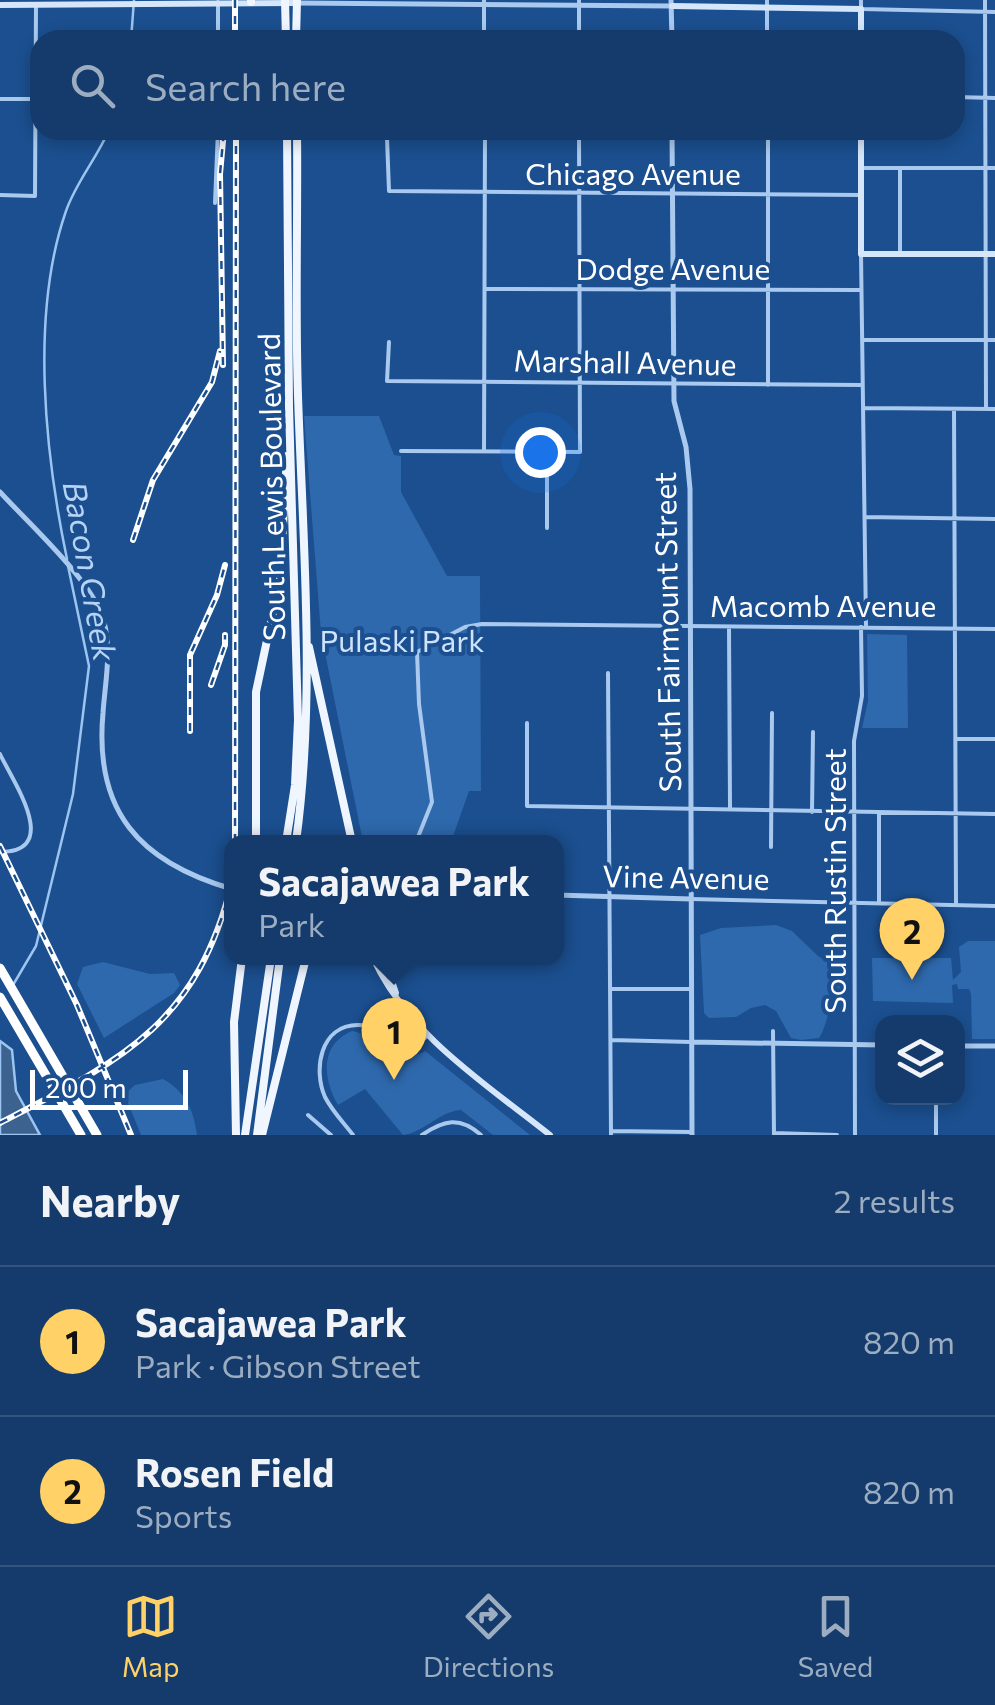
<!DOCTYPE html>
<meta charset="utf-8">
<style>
body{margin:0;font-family:Commissioner,sans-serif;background:#214673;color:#f1f3f6}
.controls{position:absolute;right:30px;bottom:30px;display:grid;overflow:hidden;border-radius:20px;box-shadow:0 5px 15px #0003}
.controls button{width:90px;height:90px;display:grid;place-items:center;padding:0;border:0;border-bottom:2px solid #33557e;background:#143b6b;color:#f1f3f6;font:50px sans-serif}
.scale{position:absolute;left:30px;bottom:25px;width:158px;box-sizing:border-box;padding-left:10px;border:5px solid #fff;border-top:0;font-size:28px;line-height:35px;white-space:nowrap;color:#fff;-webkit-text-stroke:8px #1b4f8f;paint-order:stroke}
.you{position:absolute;left:540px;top:452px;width:35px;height:35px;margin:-25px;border:8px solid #fff;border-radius:50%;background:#1a73e8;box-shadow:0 0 0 15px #1a73e833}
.badge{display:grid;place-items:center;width:65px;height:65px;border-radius:50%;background:#ffd166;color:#111;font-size:32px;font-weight:700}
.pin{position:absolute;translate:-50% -82px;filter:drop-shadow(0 2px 5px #0008)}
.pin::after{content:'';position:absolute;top:52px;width:35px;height:30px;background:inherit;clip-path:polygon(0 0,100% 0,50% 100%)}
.popup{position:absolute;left:224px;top:835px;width:340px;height:130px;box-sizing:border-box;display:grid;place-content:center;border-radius:20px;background:#143b6b;filter:drop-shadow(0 2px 8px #0005);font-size:32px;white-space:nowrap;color:#9dadc1}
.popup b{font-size:38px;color:#f1f3f6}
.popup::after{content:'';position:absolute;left:50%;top:100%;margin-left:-20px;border:20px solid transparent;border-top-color:#143b6b}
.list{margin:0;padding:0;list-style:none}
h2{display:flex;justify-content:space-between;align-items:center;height:130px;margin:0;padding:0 40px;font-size:42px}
h2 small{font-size:32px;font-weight:400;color:#9dadc1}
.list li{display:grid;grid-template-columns:65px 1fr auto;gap:30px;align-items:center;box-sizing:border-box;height:150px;padding:0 40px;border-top:2px solid #33557e}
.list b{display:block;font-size:38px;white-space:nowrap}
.list p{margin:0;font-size:32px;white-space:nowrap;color:#9dadc1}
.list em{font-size:32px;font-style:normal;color:#9dadc1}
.icon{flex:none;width:55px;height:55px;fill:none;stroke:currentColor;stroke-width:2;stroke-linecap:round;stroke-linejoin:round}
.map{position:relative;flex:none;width:995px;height:1135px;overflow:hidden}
.search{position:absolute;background:#143b6b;box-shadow:0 5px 15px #0003;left:30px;right:30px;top:30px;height:110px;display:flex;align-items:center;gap:25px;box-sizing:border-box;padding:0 35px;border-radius:30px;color:#9dadc1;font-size:38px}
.sheet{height:430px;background:#143b6b}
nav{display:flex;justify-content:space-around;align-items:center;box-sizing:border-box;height:140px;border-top:2px solid #33557e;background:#143b6b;font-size:28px;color:#9dadc1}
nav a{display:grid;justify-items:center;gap:5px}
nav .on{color:#ffd166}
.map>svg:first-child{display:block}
.green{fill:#2e69ad}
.water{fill:#3c6290;stroke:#9cc4f0;stroke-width:2.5}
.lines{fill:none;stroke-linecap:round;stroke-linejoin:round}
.stream{stroke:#9cc4f0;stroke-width:2.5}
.minor{stroke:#a9c9ee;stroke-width:4}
.tertiary{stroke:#a9c9ee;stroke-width:5}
.secondary{stroke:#d6e6fa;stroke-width:6}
.primary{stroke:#f0f6ff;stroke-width:8}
.motorway{stroke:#fff;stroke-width:9}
.rail-casing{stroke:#fff;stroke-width:6}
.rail{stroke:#1b4f8f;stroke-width:2.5;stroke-dasharray:8;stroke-linecap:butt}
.labels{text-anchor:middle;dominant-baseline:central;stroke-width:8;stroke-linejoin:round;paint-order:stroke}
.street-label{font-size:30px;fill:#fff;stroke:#1b4f8f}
.park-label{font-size:30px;fill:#cfe3fa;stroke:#1b4f8f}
.water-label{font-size:32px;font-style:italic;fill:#b5d3f5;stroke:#1b4f8f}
</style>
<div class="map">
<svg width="995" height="1135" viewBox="0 0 995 1135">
<rect width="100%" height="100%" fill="#1b4f8f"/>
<!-- green -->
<path class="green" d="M304,416H379L394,455L401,456V492L447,576H480L481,791H469L451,842H363L321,633Z
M867,634L907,635L908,728H862L868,701Z
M776,925L792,931L818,956L848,974C846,996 836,996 829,1013C825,1022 825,1029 819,1038L801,1040L791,1038L776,1011L765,1005L751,1008L736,1017L709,1018L704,1013L700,935L721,928Z
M968,941H995V1039H972L971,994L969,989H958L957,984L952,985L953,1003L873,1001L872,958H951L953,980L961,972L959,947Z
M103,962L150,974L174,973L180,985L174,993L104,1038L77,984L83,967Z
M352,1031C383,1036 390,1070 425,1051L530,1135H493L461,1110C438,1112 425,1132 403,1135L365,1089L338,1105C323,1079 319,1045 352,1031Z
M163,1079C185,1091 194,1110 197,1135H141L128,1103L127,1092L135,1085Z"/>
<!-- water -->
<path class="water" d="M0,1041L12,1050L16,1091L40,1135H0Z"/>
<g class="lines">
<!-- stream -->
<path class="stream" d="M131,40L134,0
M67,559C45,454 30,314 66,211C76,182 97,158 109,130
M13,985L36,946L73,794L89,666L68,566"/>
<!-- minor -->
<path class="minor" d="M579,0V40
M767,0V40
M861,0V9L995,12
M985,0L986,409
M218,2V40
M484,40V0
M955,97L995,98
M0,99H35
M768,130V385
M387,138L389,191L861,195
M861,168H995
M900,169V254
M0,195L35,196L36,5
M215,203L218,130
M861,254L866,627
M485,289L861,290
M862,340H995
M389,342L387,381L862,385
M863,408L995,409
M954,409L956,905
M484,450L485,130
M401,451L580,452L579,130
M547,452V528
M866,517L995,519
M729,627L730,807
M608,673L611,1135
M527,723V806L995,814
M956,739H995
M0,754C12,780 63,852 0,852
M812,812L813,732
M879,813V903
M416,842L432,802L419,704L417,652L465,627L482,624L995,629
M771,847L772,713
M691,899L995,906
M610,989H691
M773,1031L774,1135
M611,1040L691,1042
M308,1115L331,1135
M611,1131L691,1132
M774,1133L837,1135
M353,1135C344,1123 332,1111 325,1097C313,1070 320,1025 358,1025C378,1025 388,1044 405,1050L415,1047L428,1035
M422,1135C444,1120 460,1116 481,1135
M855,1135L854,741L862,696L861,627
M936,1135V1098"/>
<!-- tertiary -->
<path class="tertiary" d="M671,0L672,40
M297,3L672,6
M672,130L674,401L686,447L690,489L692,1135
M0,492C28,523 95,583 104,622C112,651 105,683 103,713C94,811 139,862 232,889
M556,895L691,899
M691,1042L882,1045
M958,1046H995"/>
<!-- secondary -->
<path class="secondary" d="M0,5L297,3
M672,6L861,9V40
M861,130V254H995
M373,958C408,1035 486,1084 550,1135
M384,958L396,993"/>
<!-- primary -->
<path class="primary" d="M285,0L286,40
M251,2V0
M296,40L297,0
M309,647L352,842
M256,842V692L280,579L287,456
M286,842L295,785L298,720L289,407L287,130
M296,842C316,695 303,544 298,396C295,307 298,218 297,130
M236,1135L234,1022L242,958
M245,1135L271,958
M257,1135L280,958
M262,1135L306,958"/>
<!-- motorway -->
<path class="motorway" d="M0,968L97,1135
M0,997L81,1135"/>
<!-- rail casing -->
<g class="rail-casing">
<path id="rail" d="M235,0V40
M223,365L220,174L224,130
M133,540L153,480L212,382L220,351
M211,685L225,645V635
M190,731V655L217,595L225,565
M235,842L236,130
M0,846L77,1005L131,1135
M0,1123C122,1060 197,1025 232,882"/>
</g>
<!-- rail -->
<use href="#rail" class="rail"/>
</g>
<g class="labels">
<!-- street labels -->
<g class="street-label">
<text x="633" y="172">Chicago Avenue</text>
<text x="673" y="267">Dodge Avenue</text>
<text transform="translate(625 361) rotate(1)">Marshall Avenue</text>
<text transform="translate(270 487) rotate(-91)">South Lewis Boulevard</text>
<text x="823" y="604">Macomb Avenue</text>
<text transform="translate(666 632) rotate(-91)">South Fairmount Street</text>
<text transform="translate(686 876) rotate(1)">Vine Avenue</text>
<text transform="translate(833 881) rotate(-90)">South Rustin Street</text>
</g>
<!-- park labels -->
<g class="park-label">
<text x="402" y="639">Pulaski Park</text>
</g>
<!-- water labels -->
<g class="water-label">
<text transform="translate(91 571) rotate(80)">Bacon Creek</text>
</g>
</g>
</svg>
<div class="controls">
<button><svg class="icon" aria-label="layers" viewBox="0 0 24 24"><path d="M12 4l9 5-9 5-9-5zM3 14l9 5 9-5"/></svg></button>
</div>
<div class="scale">200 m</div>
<div class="you"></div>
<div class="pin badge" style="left:394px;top:1080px">1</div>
<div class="popup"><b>Sacajawea Park</b>Park</div>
<div class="pin badge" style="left:912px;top:980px">2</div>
<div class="search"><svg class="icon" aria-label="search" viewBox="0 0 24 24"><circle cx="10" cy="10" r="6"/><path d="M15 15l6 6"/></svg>Search here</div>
</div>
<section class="sheet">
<h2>Nearby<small>2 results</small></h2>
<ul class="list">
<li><span class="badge">1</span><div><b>Sacajawea Park</b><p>Park · Gibson Street</p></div><em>820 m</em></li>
<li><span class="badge">2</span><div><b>Rosen Field</b><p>Sports</p></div><em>820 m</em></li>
</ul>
</section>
<nav>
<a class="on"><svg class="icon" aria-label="map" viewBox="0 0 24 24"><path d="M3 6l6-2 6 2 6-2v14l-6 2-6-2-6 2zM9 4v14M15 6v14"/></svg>Map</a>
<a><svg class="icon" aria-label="directions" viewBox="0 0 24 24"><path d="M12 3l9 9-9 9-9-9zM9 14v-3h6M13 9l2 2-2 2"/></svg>Directions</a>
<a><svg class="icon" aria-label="saved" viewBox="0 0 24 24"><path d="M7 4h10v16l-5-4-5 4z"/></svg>Saved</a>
</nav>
